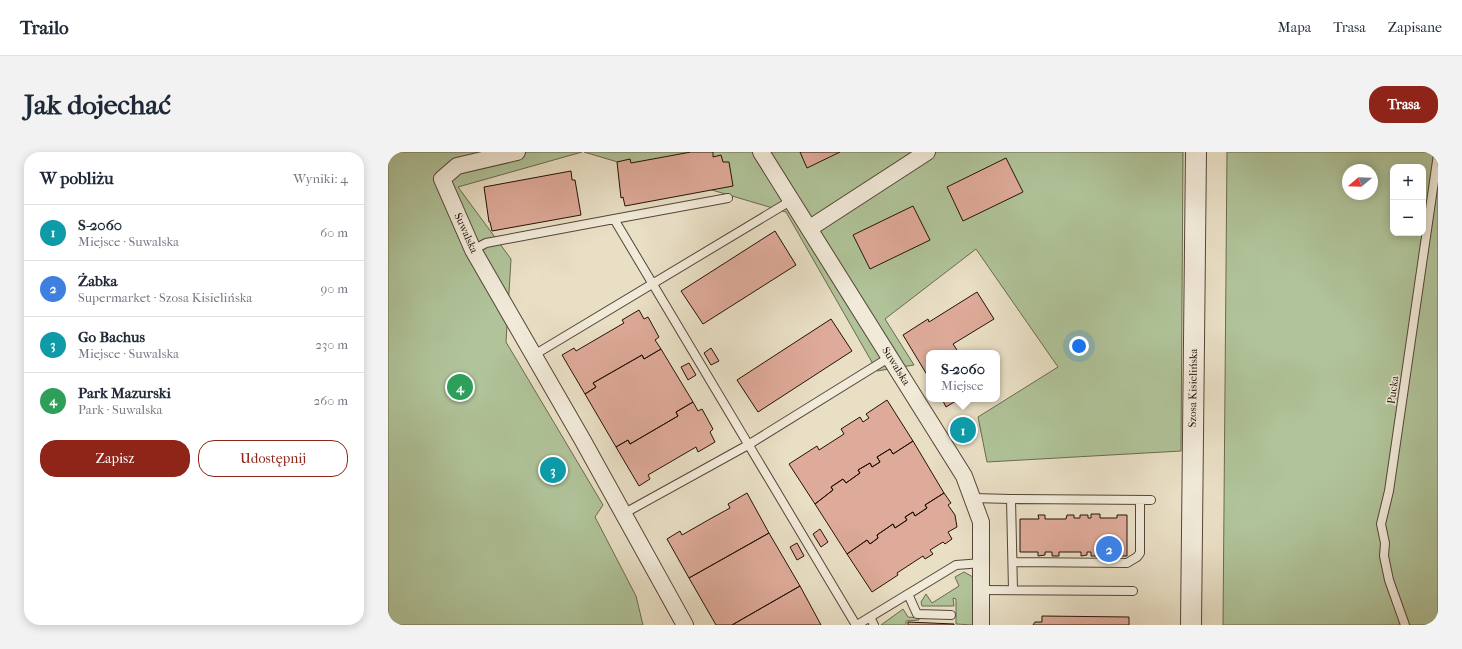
<!DOCTYPE html>
<html lang="pl">
<meta charset="utf-8">
<style>
body{margin:0;font-family:"IM FELL French Canon",serif;background:#f2f2f3;color:#1f2937}
.controls{position:absolute;right:12px;top:12px;display:grid;overflow:hidden;border-radius:8px;box-shadow:0 2px 10px #0003}
.controls button{width:36px;height:36px;display:grid;place-items:center;padding:0;border:0;border-bottom:1px solid #e0e1e3;background:#fff;color:#1f2937;font:20px sans-serif}
.compass{position:absolute;left:954px;top:12px;width:36px;height:36px;border-radius:50%;background:#fff;box-shadow:0 2px 10px #0003;rotate:251deg}
.you{position:absolute;left:691px;top:194px;width:14px;height:14px;margin:-10px;border:3px solid #fff;border-radius:50%;background:#1a73e8;box-shadow:0 0 0 6px #1a73e833}
.badge{display:grid;place-items:center;width:26px;height:26px;border-radius:50%;background:#8f2418;color:#fff;font-size:13px;font-weight:700}
.pin{position:absolute;translate:-50% -50%;border:2px solid #fff;box-shadow:0 1px 4px #0006}
.popup{position:absolute;left:538px;top:198px;width:74px;height:52px;box-sizing:border-box;display:grid;place-content:center;border-radius:8px;background:#fff;filter:drop-shadow(0 1px 3px #0005);font-size:13px;white-space:nowrap;color:#747a83}
.popup b{font-size:15px;color:#1f2937}
.popup::after{content:'';position:absolute;left:50%;top:100%;margin-left:-8px;border:8px solid transparent;border-top-color:#fff}
.list{margin:0;padding:0;list-style:none}
h2{display:flex;justify-content:space-between;align-items:center;height:52px;margin:0;padding:0 16px;font-size:17px}
h2 small{font-size:13px;font-weight:400;color:#747a83}
.list li{display:grid;grid-template-columns:26px 1fr auto;gap:12px;align-items:center;box-sizing:border-box;height:56px;padding:0 16px;border-top:1px solid #e0e1e3}
.list b{display:block;font-size:15px;white-space:nowrap}
.list p{margin:0;font-size:13px;white-space:nowrap;color:#747a83}
.list em{font-size:13px;font-style:normal;color:#747a83}
.actions{display:flex;gap:8px;padding:12px 16px}
.actions a{flex:1;padding:9px 0;border:1px solid #8f2418;border-radius:16px;text-align:center;font-size:14px;color:#8f2418}
.actions .main{background:#8f2418;color:#fff}
.map{position:relative;flex:none;width:1050px;height:473px;overflow:hidden;border-radius:16px}
header{display:flex;align-items:center;gap:24px;box-sizing:border-box;height:56px;padding:0 20px;background:#fff;border-bottom:1px solid #e0e1e3}
header strong{font-size:19px}
nav{display:flex;gap:22px;margin-inline-start:auto;font-size:14px}
.intro{display:flex;align-items:center;justify-content:space-between;box-sizing:border-box;height:96px;padding:0 24px}
h1{margin:0;font-size:28px}
.button{padding:10px 18px;border-radius:16px;background:#8f2418;color:#fff;font-size:14px;font-weight:700}
main{display:flex;gap:24px;padding:0 24px}
aside{flex:1;background:#fff;border-radius:16px;box-shadow:0 2px 10px #0003}
.map>svg:first-child{display:block}
.green{fill:#b0c399;stroke:#6a6a50;fill-rule:evenodd}
.building{fill:#deaa99;stroke:#241208}
.lines{fill:none;stroke-linecap:round;stroke-linejoin:round}
.service-casing{stroke:#554537;stroke-width:10}
.minor-casing{stroke:#554537;stroke-width:18}
.tertiary-casing{stroke:#554537;stroke-width:22}
.service{stroke:#f1ead9;stroke-width:8}
.minor{stroke:#f1ead9;stroke-width:16}
.tertiary{stroke:#f1ead9;stroke-width:20}
.labels{text-anchor:middle;dominant-baseline:central;stroke-width:3;stroke-linejoin:round;paint-order:stroke}
.street-label{font-size:11px;fill:#241208;stroke:#f1ead9}
</style>
<header>
<strong>Trailo</strong>
<nav><a>Mapa</a><a>Trasa</a><a>Zapisane</a></nav>
</header>
<div class="intro"><h1>Jak dojechać</h1><a class="button">Trasa</a></div>
<main>
<aside>
<h2>W pobliżu<small>Wyniki: 4</small></h2>
<ul class="list">
<li><span class="badge" style="background:#0f9aa8">1</span><div><b>S-2060</b><p>Miejsce · Suwalska</p></div><em>60 m</em></li>
<li><span class="badge" style="background:#3f7fe0">2</span><div><b>Żabka</b><p>Supermarket · Szosa Kisielińska</p></div><em>90 m</em></li>
<li><span class="badge" style="background:#0f9aa8">3</span><div><b>Go Bachus</b><p>Miejsce · Suwalska</p></div><em>230 m</em></li>
<li><span class="badge" style="background:#2e9e5b">4</span><div><b>Park Mazurski</b><p>Park · Suwalska</p></div><em>260 m</em></li>
</ul>
<div class="actions"><a class="main">Zapisz</a><a>Udostępnij</a></div>
</aside>
<div class="map">
<svg width="1050" height="473" viewBox="0 0 1050 473">
<rect width="100%" height="100%" fill="#e9dfc5"/>
<filter id="stains"><feTurbulence type="fractalNoise" baseFrequency=".005" numOctaves="4"/><feColorMatrix values="0 0 0 0 .2 0 0 0 0 .09 0 0 0 0 .02 0 0 0 .5 -.17"/></filter>
<radialGradient id="worn" r=".72"><stop offset=".6" stop-color="#630" stop-opacity="0"/><stop offset="1" stop-color="#630" stop-opacity=".3"/></radialGradient>
<!-- green -->
<path class="green" d="M0,0H194L70,35L123,107L118,190L215,353L207,365L248,444L255,473H0Z
M196,0H795L793,299L599,310L590,265L670,215L588,97L497,167L526,213L489,219L398,60Z
M839,0H1050V473H835ZM1005,15H1035V81H1005ZM960,18H984V42H960Z
M576,420L585,425L586,430L585,473L568,472V447L565,446L566,454H534L533,450L538,442L544,451L571,434L567,425Z
M515,457L520,465L531,466V468L518,469V473H493Z"/>
<!-- building -->
<path class="building" d="M303,0H325V5L333,3L335,10H341L345,34L237,54L235,45L233,46L229,10L242,7L243,11Z
M412,0H452L419,16Z
M618,6L635,40L575,69L559,35Z
M183,19L184,28H187L193,63L104,79L102,70H101L96,35Z
M525,54L542,88L482,117L465,83Z
M387,79L408,113L315,172L293,139Z
M589,140L606,167L565,192L571,201H541V226L515,183L540,167L541,170Z
M251,158L256,167L260,165L271,185L267,188L273,197L256,207L254,203L205,231L208,235L197,242L174,203L186,196L188,199L236,171L234,168Z
M443,167L464,199L370,260L349,228Z
M323,196L331,209L323,213L316,201Z
M273,197L305,250L288,260L290,264L242,292L240,288L228,295L197,242L208,235L205,231L254,203L256,207Z
M301,211L308,223L300,228L293,215Z
M554,247H571L558,255Z
M499,248L525,289L505,302L502,297L489,305L492,310L484,315L482,311L470,318L472,321L458,331L455,327L443,335L445,338L427,352L401,312L429,294L431,298L456,282L453,277L472,265L475,270L481,266L478,262Z
M305,250L310,259L314,257L325,277L322,280L327,290L310,300L308,295L260,323L262,327L251,334L228,295L240,288L242,292L290,264L288,260Z
M576,273L579,279L573,282L570,276Z
M525,289L556,341L537,353L539,356L527,364L525,360L517,365L519,368L507,376L505,372L489,383L490,386L482,392L479,388L459,402L427,352L445,338L443,335L455,327L458,331L472,321L470,318L482,311L484,315L492,310L489,305L502,297L505,302Z
M172,309L175,314L169,317L166,313Z
M359,341L381,381L301,426L279,387L292,379L294,383L322,367L342,356L340,352Z
M556,341L563,351L560,353L567,363L569,375L560,380L564,387L557,392L555,390L542,398L545,402L537,407L535,404L509,421L510,423L484,440L459,402L479,388L482,392L490,386L489,383L505,372L507,376L519,368L517,365L525,360L527,364L539,356L537,353Z
M703,362H712V366H729V363H739V404H730V401H712L713,404H703V400H699V403L693,404V400H671V404H664V400H657V403L650,404V400H632V367H651L650,363H657V367H678L679,363H686V366H692V363H700V366H703Z
M432,377L440,390L433,395L425,382Z
M381,381L412,434L344,473H328L301,426Z
M409,391L416,404L409,408L402,395Z
M412,434L433,473H344Z
M654,464L741,465V473H645L647,470H654Z
M520,470L566,472V473H520Z"/>
<g class="lines">
<!-- service casing -->
<g class="service-casing">
<path id="service" d="M226,67L340,46
M85,98L98,91L226,67L468,473
M146,203L404,48
M585,346L623,347
M235,362L360,293L502,205
M625,410L739,411L749,405L752,401V348
M593,438L745,439
M625,438L623,347L763,348
M520,442L529,462L563,463
M482,465L486,473
M469,473L568,413L594,411
M1017,473L1001,428L996,404L997,391L993,372L1001,339L1050,2"/>
</g>
<!-- minor casing -->
<g class="minor-casing">
<path id="minor" d="M129,0L69,14L54,27L85,98L194,287L297,473
M373,0L576,324L593,370V473
M422,76L539,0"/>
</g>
<!-- tertiary casing -->
<g class="tertiary-casing">
<path id="tertiary" d="M803,473L808,0"/>
</g>
<!-- service -->
<use href="#service" class="service"/>
<!-- minor -->
<use href="#minor" class="minor"/>
<!-- tertiary -->
<use href="#tertiary" class="tertiary"/>
</g>
<g class="labels">
<!-- street labels -->
<g class="street-label">
<text transform="translate(78 81) rotate(66)">Suwalska</text>
<text transform="translate(508 214) rotate(58)">Suwalska</text>
<text transform="translate(805 236) rotate(-89)">Szosa Kisielińska</text>
<text transform="translate(1005 238) rotate(-82)">Pucka</text>
</g>
</g>
<rect width="100%" height="100%" filter="url(#stains)"/>
<rect width="100%" height="100%" fill="url(#worn)"/>
</svg>
<div class="controls">
<button>+</button>
<button>−</button>
</div>
<svg class="compass" viewBox="-18 -18 36 36"><path d="M0-13l5 13h-10z" fill="#e53935"/><path d="M0 13l5-13h-10z" fill="#747a83"/></svg>
<div class="you"></div>
<div class="pin badge" style="left:575px;top:278px;background:#0f9aa8">1</div>
<div class="popup"><b>S-2060</b>Miejsce</div>
<div class="pin badge" style="left:721px;top:397px;background:#3f7fe0">2</div>
<div class="pin badge" style="left:165px;top:318px;background:#0f9aa8">3</div>
<div class="pin badge" style="left:72px;top:235px;background:#2e9e5b">4</div>
</div>
</main>
